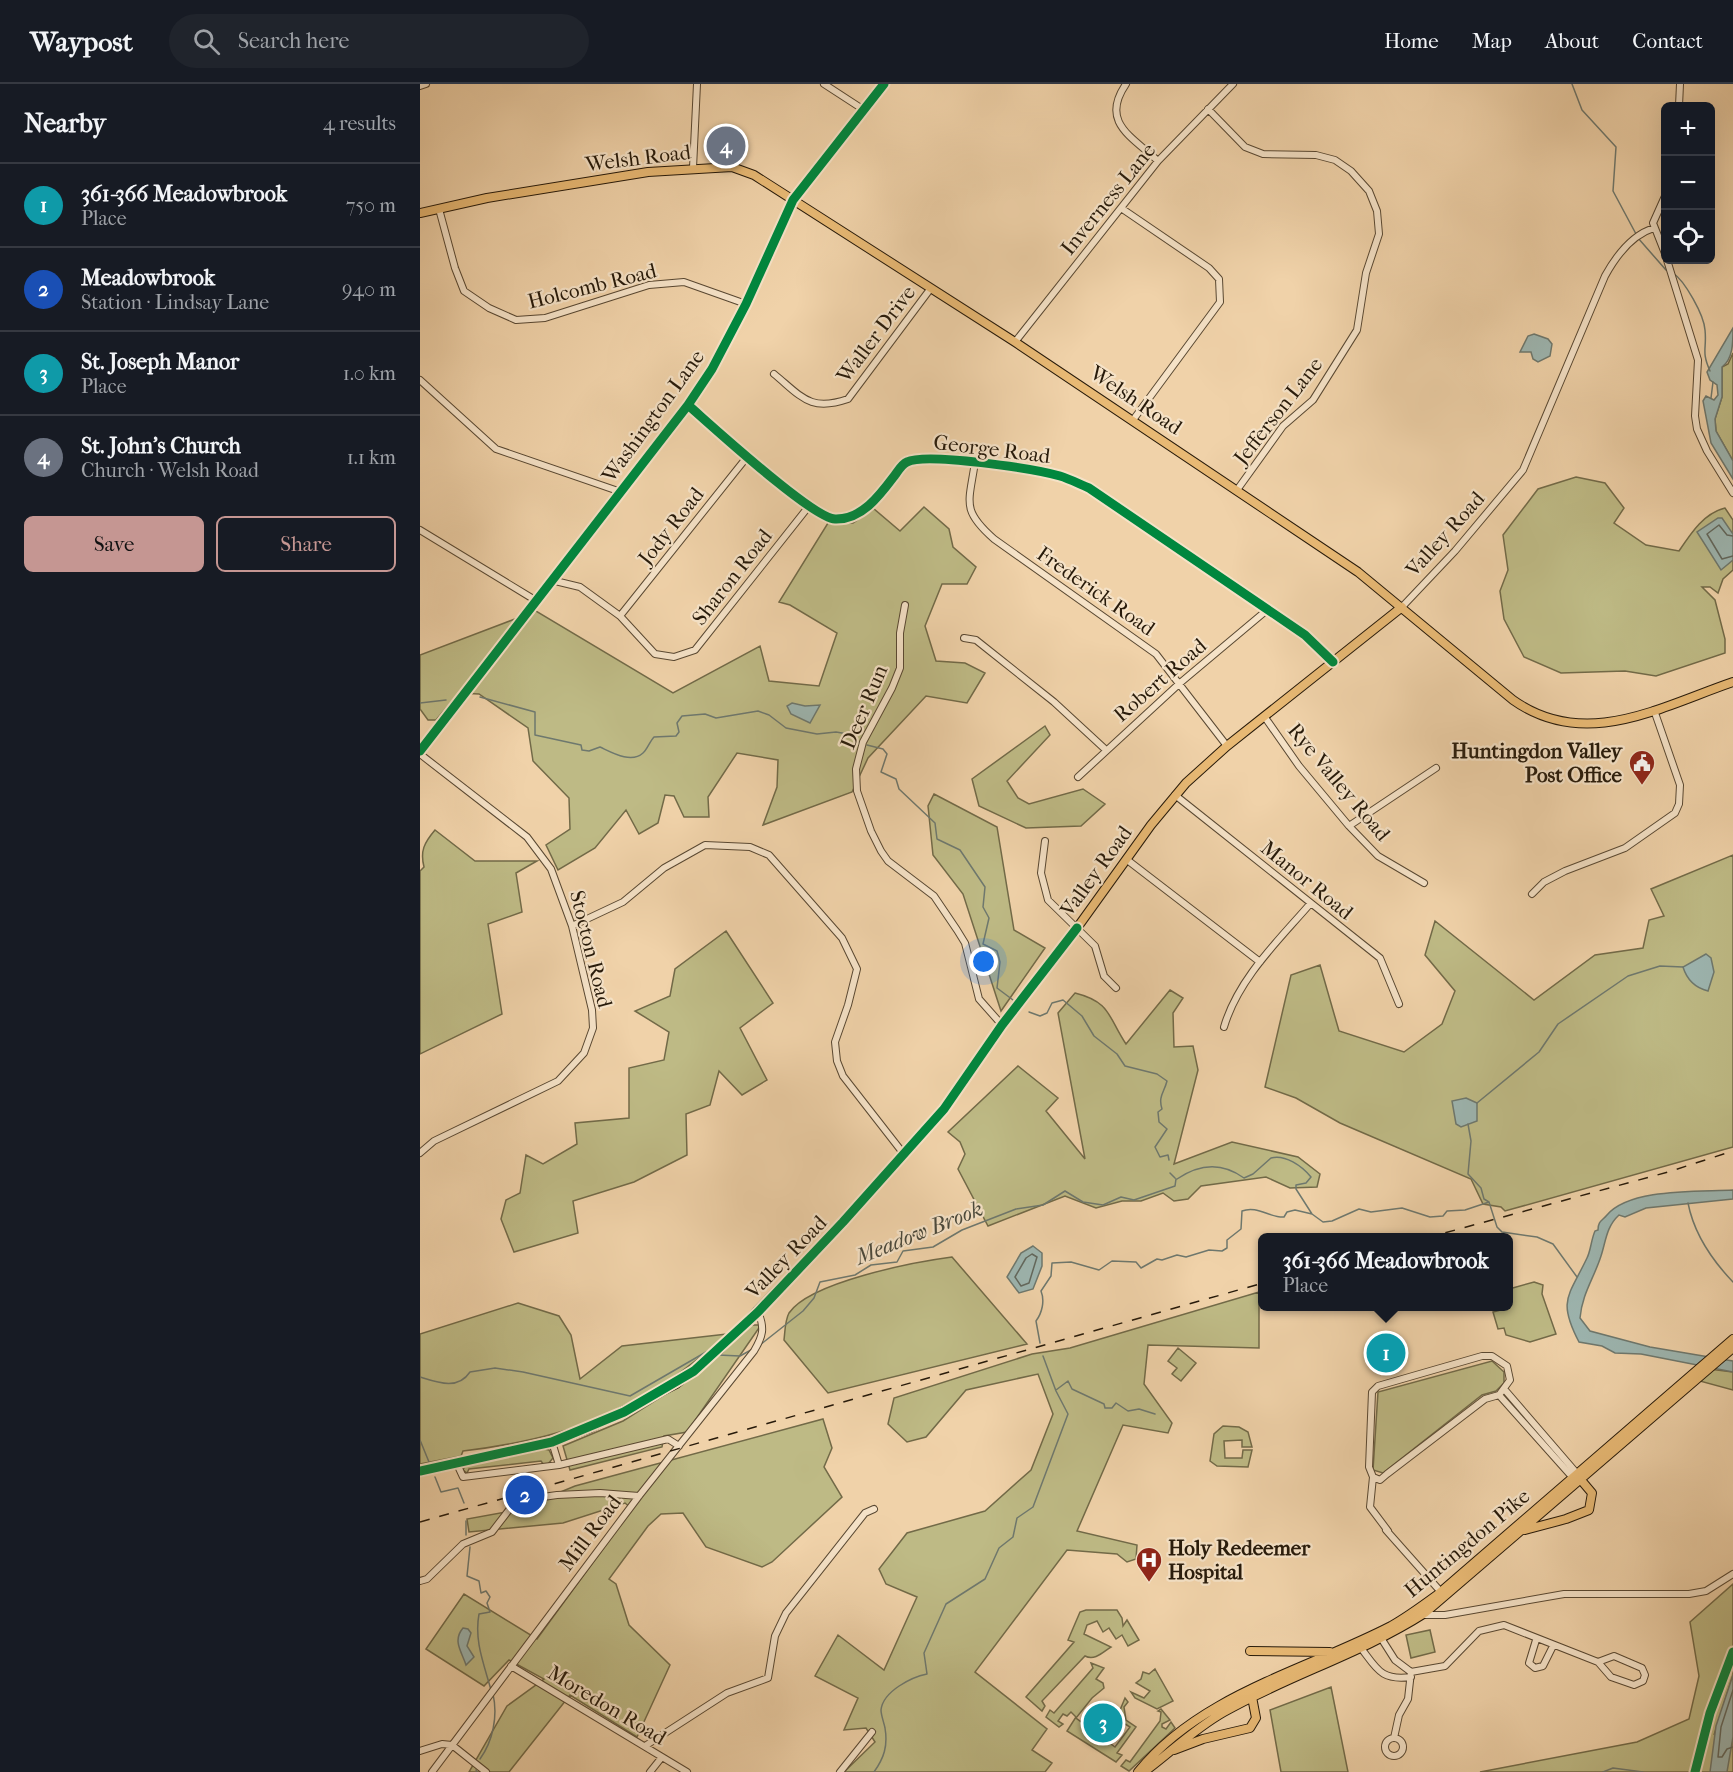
<!DOCTYPE html>
<meta charset="utf-8">
<style>
body{margin:0;font-family:"IM FELL French Canon",serif;background:#20242c;color:#f1f3f6}
.controls{position:absolute;right:18px;top:18px;display:grid;overflow:hidden;border-radius:9px;box-shadow:0 6px 24px #0002}
.controls button{width:54px;height:54px;display:grid;place-items:center;padding:0;border:0;border-bottom:2px solid #363941;background:#171b24;color:#f1f3f6;font:30px sans-serif}
.you{position:absolute;left:564px;top:878px;width:21px;height:21px;margin:-15px;border:4px solid #fff;border-radius:50%;background:#1a73e8;box-shadow:0 0 0 9px #1a73e833}
.badge{display:grid;place-items:center;width:39px;height:39px;border-radius:50%;background:#c59692;color:#fff;font-size:20px;font-weight:700}
.pin{position:absolute;translate:-50% -50%;border:3px solid #fff;box-shadow:0 2px 6px #0006}
.popup{position:absolute;left:838px;top:1149px;width:255px;height:78px;box-sizing:border-box;display:grid;place-content:center;border-radius:9px;background:#171b24;filter:drop-shadow(0 2px 4px #0005);font-size:20px;white-space:nowrap;color:#9ea1a6}
.popup b{font-size:22px;color:#f1f3f6}
.popup::after{content:'';position:absolute;left:50%;top:100%;margin-left:-12px;border:12px solid transparent;border-top-color:#171b24}
.list{margin:0;padding:0;list-style:none}
h2{display:flex;justify-content:space-between;align-items:center;height:78px;margin:0;padding:0 24px;font-size:26px}
h2 small{font-size:20px;font-weight:400;color:#9ea1a6}
.list li{display:grid;grid-template-columns:39px 1fr auto;gap:18px;align-items:center;box-sizing:border-box;height:84px;padding:0 24px;border-top:2px solid #363941}
.list b{display:block;font-size:22px;white-space:nowrap}
.list p{margin:0;font-size:20px;white-space:nowrap;color:#9ea1a6}
.list em{font-size:20px;font-style:normal;color:#9ea1a6}
.actions{display:flex;gap:12px;padding:18px 24px}
.actions a{flex:1;padding:14px 0;border:2px solid #c59692;border-radius:9px;text-align:center;font-size:21px;color:#c59692}
.actions .main{background:#c59692;color:#111}
.icon{flex:none;width:33px;height:33px;fill:none;stroke:currentColor;stroke-width:2;stroke-linecap:round;stroke-linejoin:round}
.map{position:relative;flex:none;width:1313px;height:1688px;overflow:hidden}
header{display:flex;align-items:center;gap:36px;box-sizing:border-box;height:84px;padding:0 30px;background:#171b24;border-bottom:2px solid #363941}
header strong{font-size:28px}
nav{display:flex;gap:33px;margin-inline-start:auto;font-size:21px}
.search{width:420px;height:54px;background:#20242c;display:flex;align-items:center;gap:15px;box-sizing:border-box;padding:0 21px;border-radius:33px;color:#9ea1a6;font-size:22px}
main{display:flex}
aside{flex:1;background:#171b24}
.map>svg:first-child{display:block}
.green{fill:#beba85;stroke:#726a48;stroke-width:1.5}
.water{fill:#9db6b1;stroke:#6e786e;stroke-width:1.5}
.lines{fill:none;stroke-linecap:round;stroke-linejoin:round}
.shore{stroke:#62685e;stroke-width:1.5}
.stream{stroke:#6e786e;stroke-width:1.5}
.minor-casing{stroke:#594832;stroke-width:8}
.major-casing{stroke:#271a0a;stroke-width:10}
.minor{stroke:#f5e2c7;stroke-width:6}
.major{stroke:#e8b974;stroke-width:8}
.rail{stroke:#271a0a;stroke-width:1.5;stroke-dasharray:10 10;stroke-linecap:butt}
.cycleway-casing{stroke:#f5e2c7;stroke-width:13}
.cycleway{stroke:#00873e;stroke-width:9}
.labels{text-anchor:middle;dominant-baseline:central;stroke-width:4.5;stroke-linejoin:round;paint-order:stroke}
.street-label{font-size:21px;fill:#271a0a;stroke:#f5e2c7}
.poi-label{font-size:21px;font-weight:bold;fill:#271a0a;stroke:#f5e2c7;text-anchor:end}
.water-label{font-size:22px;font-style:italic;fill:#4a493c;stroke:#f5e2c7}
</style>
<header>
<strong>Waypost</strong>
<div class="search"><svg class="icon" aria-label="search" viewBox="0 0 24 24"><circle cx="10" cy="10" r="6"/><path d="M15 15l6 6"/></svg>Search here</div>
<nav><a>Home</a><a>Map</a><a>About</a><a>Contact</a></nav>
</header>
<main>
<aside>
<h2>Nearby<small>4 results</small></h2>
<ul class="list">
<li><span class="badge" style="background:#0f9aa8">1</span><div><b>361-366 Meadowbrook</b><p>Place</p></div><em>750 m</em></li>
<li><span class="badge" style="background:#1a4fb4">2</span><div><b>Meadowbrook</b><p>Station · Lindsay Lane</p></div><em>940 m</em></li>
<li><span class="badge" style="background:#0f9aa8">3</span><div><b>St. Joseph Manor</b><p>Place</p></div><em>1.0 km</em></li>
<li><span class="badge" style="background:#6b7280">4</span><div><b>St. John's Church</b><p>Church · Welsh Road</p></div><em>1.1 km</em></li>
</ul>
<div class="actions"><a class="main">Save</a><a>Share</a></div>
</aside>
<div class="map">
<svg width="1313" height="1688" viewBox="0 0 1313 1688">
<rect width="100%" height="100%" fill="#f0d2a9"/>
<filter id="stains"><feTurbulence type="fractalNoise" baseFrequency=".00333" numOctaves="4"/><feColorMatrix values="0 0 0 0 .2 0 0 0 0 .09 0 0 0 0 .02 0 0 0 .5 -.17"/></filter>
<radialGradient id="worn" r=".72"><stop offset=".6" stop-color="#630" stop-opacity="0"/><stop offset="1" stop-color="#630" stop-opacity=".3"/></radialGradient>
<!-- green -->
<path class="green" d="M1313,269V377L1296,347L1295,335L1302,313V283L1308,280Z
M1156,393L1185,399L1204,424L1194,439L1226,461L1259,467C1271,449 1284,429 1305,424L1313,436V486L1303,495L1298,509L1290,503H1282L1295,516L1305,555V569L1236,592L1205,587L1141,589L1104,573L1084,535L1080,507L1088,486L1083,451L1118,405Z
M504,423L529,445L533,463L556,483L547,500H522L505,542L516,577L545,579L565,589L547,619L506,612L448,674L432,708L343,741L357,703L358,676L317,669L288,713L289,733H264L254,712L245,711L238,739L219,750L206,726L175,764L138,786L126,761L150,745L149,714L113,677L108,644L59,610L39,609L16,636H8L0,625V571L116,527L253,609L340,562L349,597L399,602L417,549L370,521L359,518L408,439H433L454,425L480,447Z
M625,642L630,651L587,697L598,714L609,720L663,705L685,720L661,742L606,744L559,722L552,695Z
M514,710L577,743L594,846L625,864L581,927L543,810L513,771L508,722Z
M15,746L55,777H117L96,789L102,828L68,840L82,930L0,970V787L4,783C0,767 4,759 15,746Z
M1313,771V1063L1085,1127L1081,1123L1063,1120L1051,1095L920,1039L876,1014L845,1003L871,891L900,881L919,947L984,968L1022,940L1035,907L1005,871L1015,837L1114,916L1175,871L1223,864L1229,836L1244,832L1231,805Z
M306,847L353,919L320,944L347,996L322,1011L299,987L290,1021L266,1030L267,1071L214,1098L153,1117L158,1149L94,1168L81,1135L86,1116L100,1109L106,1071L123,1080L157,1060L155,1039L209,1034V984L244,976L249,948L215,927L250,912L255,885Z
M750,906L763,914L753,929L754,963L773,962L778,986L754,1080L812,1058L878,1073L900,1090L897,1103L870,1104L846,1093L781,1102L768,1115L754,1117L743,1109L721,1117H702L676,1124L645,1112L568,1142L538,1085L545,1070L540,1058L528,1048L598,982L638,1014L626,1027L665,1075L638,929L655,909C691,918 688,933 706,960Z
M532,1173L607,1260L408,1309L364,1256C365,1248 365,1236 369,1229C390,1198 494,1178 532,1173Z
M1114,1198L1123,1201L1122,1210L1136,1250L1110,1258L1086,1251L1084,1244L1078,1245L1073,1228L1088,1224L1092,1215L1089,1205Z
M839,1208V1264L728,1261L724,1300L752,1339L748,1349L703,1341L657,1447L717,1461L716,1475L707,1478L697,1470L647,1466L555,1588L627,1645L612,1666L632,1679L625,1688H424L455,1658L446,1644L424,1646L438,1614L395,1592L418,1551L464,1586L497,1513L466,1500L459,1485L487,1449L565,1427L611,1386L633,1330L618,1290L546,1306L506,1353L487,1358L468,1340L474,1314L612,1270L650,1264Z
M98,1219L139,1232L151,1251L160,1295L202,1262L307,1250C225,1325 153,1354 43,1367L41,1372L0,1380V1250Z
M327,1241H341L267,1348L244,1352L242,1363L150,1386L143,1362L203,1337L260,1301Z
M758,1264L776,1279L761,1297L752,1290L757,1284L748,1277Z
M1072,1277L1084,1288V1299L1076,1307L1062,1311L963,1389L953,1386L958,1308Z
M1289,1285L1313,1288V1306L1276,1296Z
M403,1335L412,1364L404,1383L422,1413L352,1478L342,1483L286,1463L263,1429L241,1430L228,1442L189,1495L196,1500L209,1541L250,1581L217,1653L150,1611L89,1688H49L87,1622L124,1595L89,1576L64,1602L6,1565L44,1510L117,1555L212,1425L205,1419L143,1439L49,1448L47,1435L97,1426L155,1402Z
M803,1342L819,1343L828,1348L832,1363H822V1356L804,1357L805,1374H822L823,1366H832L828,1383L797,1382L790,1377L794,1350Z
M124,1365L129,1366L133,1374L128,1380L124,1381L121,1377L49,1385L47,1389L43,1386L45,1382Z
M1313,1500V1591L1294,1651L1313,1603V1688H1060L1217,1658L1269,1635L1279,1592L1270,1538Z
M666,1526H697L702,1534L703,1542L707,1536L719,1556L708,1562L702,1551L696,1555L689,1544L683,1548L677,1537L667,1541L664,1550L691,1563C683,1568 675,1577 665,1572L622,1617L625,1622L622,1627L606,1613L654,1558L648,1556L660,1528Z
M1010,1546L1015,1568L991,1574L986,1551Z
M671,1579L684,1584L676,1595L683,1599L684,1604L672,1614L656,1634L695,1663L710,1643L702,1638L698,1643L689,1636L693,1629L698,1631L705,1614L708,1618L704,1623L706,1636L716,1643L697,1669L702,1671L696,1678L647,1647L656,1633L651,1628L647,1632L643,1630L638,1637L643,1640L639,1643L626,1633L630,1626L634,1629L673,1584Z
M735,1585L753,1617L737,1625L715,1614L711,1608L724,1614L730,1607L716,1599L721,1595L723,1588L729,1590Z
M911,1603L928,1688H861L850,1626Z
M741,1625L750,1636L742,1640V1643L746,1645L751,1638L755,1644L709,1687L701,1682L706,1676L710,1678L740,1637L741,1628L738,1627Z"/>
<!-- water -->
<path class="water" d="M1313,244C1313,259 1313,275 1302,283V313L1295,335L1296,347L1313,377V395L1291,359L1283,317L1286,312L1294,316L1298,311L1297,301L1290,296L1287,288Z
M1114,250L1128,255L1132,260L1130,272L1118,278L1113,275L1111,268H1100L1108,252Z
M1298,434H1302L1313,450V476L1301,486L1277,448Z
M372,619L385,622L400,621L390,639L371,630L367,622Z
M1286,870L1291,874L1294,888L1288,907C1276,904 1267,896 1263,883Z
M1046,1014L1057,1019V1037L1041,1043L1036,1040L1032,1017Z
M1313,1106V1115L1226,1124L1205,1133L1199,1131C1186,1143 1186,1157 1181,1172C1174,1194 1162,1210 1160,1234L1170,1247L1230,1263L1313,1277V1288L1221,1270L1195,1269L1182,1262L1159,1258C1137,1216 1149,1212 1167,1174C1171,1166 1171,1156 1175,1147L1178,1146C1178,1137 1182,1137 1187,1131C1210,1104 1278,1108 1313,1106Z
M613,1162L622,1169V1182L613,1205L599,1209L587,1193L601,1169Z
M43,1544L48,1545L51,1549L47,1562L54,1573L46,1581C42,1568 32,1557 43,1544Z
M1313,1591V1653L1307,1688H1290L1296,1642Z"/>
<g class="lines">
<!-- shore -->
<path class="shore" d="M1313,452L1307,451L1299,441L1287,450L1302,475L1313,472
M612,1170L617,1173L609,1199L601,1202L595,1193L606,1174Z
M1313,1606L1301,1643L1298,1673H1302L1307,1665L1313,1663"/>
<!-- stream -->
<path class="stream" d="M1152,0L1162,26L1196,63L1193,107L1216,150
M1218,154L1246,186
M1253,189C1265,197 1284,231 1285,246C1287,265 1281,267 1290,287
M1291,314L1293,298
M60,613L115,628V651L161,661L162,666L169,667L180,663C191,668 211,680 223,669C227,666 230,657 234,653L256,652L259,648L257,639L262,632L285,630L296,634L338,627L349,631L366,644L397,650L416,648L428,650L439,659
M0,619L26,616
M447,661L463,665L467,670L461,688L476,695L479,705L515,739L517,755L540,766L565,803L563,823L569,834L563,860L577,867L580,878L577,904L593,916
M609,928L620,932L627,929L632,919L643,916L662,932L674,952L697,970L705,982L737,990L747,997C744,1009 738,1012 742,1025L738,1028L739,1038L747,1045L735,1063L740,1073L748,1071L749,1076
M1057,1019L1119,968L1138,940L1208,892L1240,882L1263,883
M1048,1040L1051,1057L1048,1090L1061,1104L1064,1115L1069,1118L1077,1143L1082,1148L1117,1153L1133,1160L1157,1193
M750,1089L755,1094
M757,1095C779,1080 802,1078 824,1094L833,1090L851,1074C865,1070 882,1082 891,1093L886,1099L876,1101V1105L892,1130L903,1138L912,1137L939,1125L951,1128L982,1124L1010,1133L1023,1132L1027,1127L1045,1126L1069,1118
M1268,1119C1274,1150 1291,1175 1313,1198
M620,1259L616,1237C622,1229 625,1217 621,1207L631,1192L632,1179L651,1178L679,1186L692,1177L716,1178L721,1184L737,1175L742,1176L757,1171L766,1173L789,1166L802,1167L807,1164V1156L821,1145L822,1127C837,1121 850,1134 864,1133L867,1128L875,1126L892,1130
M340,1261L383,1227L394,1214L400,1198L435,1191L451,1181L477,1178L483,1167L513,1163L542,1146L596,1125L623,1121L645,1107L663,1118L683,1121L701,1113L714,1116L755,1102L756,1095
M298,1271L320,1272L331,1266
M0,1293C19,1299 38,1306 50,1288L75,1284L103,1288L210,1312L286,1268L291,1269
M636,1306L648,1297L652,1305L684,1320L685,1324H692L696,1319L708,1327L719,1325L735,1330
M0,1356L9,1378
M15,1393L21,1408L38,1404L44,1419
M46,1437V1451
M50,1463L47,1492L59,1497L61,1509L66,1507L70,1513L67,1519L70,1528L59,1530C54,1557 64,1580 71,1606
M60,1675C73,1657 78,1632 73,1610
M56,1686L57,1688
M454,1688C464,1674 468,1662 465,1644C464,1639 461,1631 461,1626C463,1607 492,1593 507,1590L504,1569L526,1520L565,1495L579,1464L593,1453L597,1434L613,1423L648,1330L636,1307L623,1272
M1183,1688L1193,1684L1223,1688"/>
<!-- minor casing -->
<g class="minor-casing">
<path id="minor" d="M404,0L444,26
M706,0C680,38 711,52 738,77
M0,2L6,0
M1259,22L1260,0
M788,25L825,63L843,70L896,71L915,76L931,87L949,107L957,127L959,150L946,189L937,246L893,316L863,342L817,406
M273,84L277,0
M1246,110L1233,139L1246,172
M701,124L789,184L799,195L800,218L713,336
M19,125L35,184L44,207L69,224L96,236L125,234L229,201L264,198L326,220
M1247,176L1278,276L1275,332L1277,345L1287,367L1313,409
M595,258L738,77L813,0
M354,290C382,313 390,328 428,315L511,204
M0,296L76,365L201,408
M268,321C291,341 392,434 415,435C442,436 460,411 475,391C478,387 482,380 487,378C506,368 615,385 640,392C650,395 659,400 669,404L885,551L913,578
M555,378C549,419 541,426 574,455L736,570L807,662
M0,446L115,516
M131,496L160,503L200,532L235,570L254,573L275,566L389,422
M485,521L480,549V584L472,604L443,658L436,685L437,707L451,747L461,767L468,777L514,812L537,846L545,859L559,915L582,941
M982,523L1035,467L1103,386L1185,192C1196,172 1211,151 1234,144
M200,532L327,373
M544,554L556,556L634,618L686,666
M844,632L879,682L929,742L958,772L1004,799
M0,667L268,321L292,285L326,220L373,116L464,0
M0,670L107,753L131,785L152,842L172,926L173,944L164,969L138,997L14,1057L0,1069
M658,693L760,599L847,526
M755,711L960,874L979,920
M929,742L1016,684
M625,757L621,789L628,816L675,862L684,892L696,904
M706,775L840,878
M1112,810L1124,798L1145,787L1205,764L1255,729L1259,720L1260,701L1234,626
M152,842L203,818L244,784L285,761L330,763L349,771L422,854L437,885L428,921L415,958L417,977L423,992L483,1069
M804,943C818,895 858,857 890,820
M1085,1306L1160,1393
M1079,1311L1154,1395
M132,1358L139,1381
M37,1380L43,1393L139,1381L248,1355L259,1362
M953,1393L960,1396L967,1390L1065,1315L1079,1311L1090,1296L1087,1282L1072,1272H1062L958,1302L952,1308L949,1383L953,1393L950,1423L968,1447
M966,1446L1021,1508
M0,1497L7,1495L43,1460L72,1448L92,1422L116,1414L137,1411L180,1409L219,1412
M1003,1531H1025L1144,1510H1269L1286,1507L1313,1490
M961,1554L975,1576L991,1588L1025,1582L1059,1547L1084,1541L1178,1578
M1116,1556L1109,1579L1115,1584L1123,1582L1133,1562
M941,1564C957,1585 961,1597 991,1593
M1194,1572L1222,1584L1225,1591L1223,1597L1214,1601L1191,1593L1178,1578Z
M91,1582L267,1688
M974,1654L979,1631L988,1615L991,1588
M965 1663a9 9 0 1 1 18 0a9 9 0 1 1-18 0Z
M225,1662L307,1609L348,1594L355,1552L366,1529L445,1429L454,1425
M0,1667L22,1660L32,1661L66,1688
M12,1688L219,1412L334,1267C343,1252 345,1244 338,1228
M230,1688L242,1673
M420,1688L452,1648"/>
</g>
<!-- major casing -->
<g class="major-casing">
<path id="major" d="M0,129L67,114L228,88L312,83L334,91L595,258L938,488L1093,616C1165,667 1240,623 1313,598
M0,1387L132,1358L170,1344L256,1300L300,1265L423,1138L524,1025L582,941L657,844L731,741L766,699L807,662L982,523
M1105,1446L1146,1435L1169,1426L1172,1409L1161,1396
M830,1567L910,1568
M754,1666L783,1655L830,1644L836,1634L832,1613
M718,1688C780,1611 886,1586 971,1542C987,1533 1002,1522 1017,1511L1313,1255
M724,1688C751,1668 774,1645 804,1628C869,1591 941,1570 1005,1529L1313,1264"/>
</g>
<!-- minor -->
<use href="#minor" class="minor"/>
<!-- major -->
<use href="#major" class="major"/>
<!-- rail -->
<path class="rail" d="M1006,1154L1248,1088L1313,1067
M0,1438L843,1199"/>
<!-- cycleway casing -->
<g class="cycleway-casing">
<path id="cycleway" d="M268,321C291,341 392,434 415,435C442,436 460,411 475,391C478,387 482,380 487,378C506,368 615,385 640,392C650,395 659,400 669,404L885,551L913,578
M0,667L268,321L292,285L326,220L373,116L464,0
M0,1387L132,1358L204,1328L274,1287L338,1228L423,1138L524,1025L582,941L657,844
M1275,1688L1290,1629L1313,1568"/>
</g>
<!-- cycleway -->
<use href="#cycleway" class="cycleway"/>
</g>
<!-- icons -->
<defs>
<g id="civic-pin" transform="scale(1.35)"><path d="M0 17L-7.5 6A9.5 9.5 0 1 1 7.5 6Z" fill="#8f2418" stroke="#f5e2c7"/><path d="M-.6-6.5H3V-4.5H.6V-3L4-1V1h2V6H-6V1h2V-1L-.6-3ZM-1.2 2.5V6h2.4V2.5Z" fill="#fff"/></g>
<g id="hospital-pin" transform="scale(1.35)"><path d="M0 17L-7.5 6A9.5 9.5 0 1 1 7.5 6Z" fill="#8f2418" stroke="#f5e2c7"/><path d="M-5-5h3v3.5h4V-5h3V5h-3V1.5h-4V5h-3Z" fill="#fff"/></g>
</defs>
<g fill-rule="evenodd">
<use href="#civic-pin" x="1222" y="679"/>
<use href="#hospital-pin" x="729" y="1476"/>
</g>
<g class="labels">
<!-- street labels -->
<g class="street-label">
<text transform="translate(218 74) rotate(-7)">Welsh Road</text>
<text transform="translate(688 115) rotate(-51)">Inverness Lane</text>
<text transform="translate(172 202) rotate(-14)">Holcomb Road</text>
<text transform="translate(456 250) rotate(-53)">Waller Drive</text>
<text transform="translate(716 316) rotate(34)">Welsh Road</text>
<text transform="translate(858 327) rotate(-52)">Jefferson Lane</text>
<text transform="translate(233 332) rotate(-54)">Washington Lane</text>
<text transform="translate(572 365) rotate(7)">George Road</text>
<text transform="translate(251 442) rotate(-52)">Jody Road</text>
<text transform="translate(1025 450) rotate(-48)">Valley Road</text>
<text transform="translate(312 493) rotate(-52)">Sharon Road</text>
<text transform="translate(676 507) rotate(35)">Frederick Road</text>
<text transform="translate(740 596) rotate(-41)">Robert Road</text>
<text transform="translate(444 623) rotate(-67)">Deer Run</text>
<text transform="translate(919 698) rotate(50)">Rye Valley Road</text>
<text transform="translate(676 787) rotate(-54)">Valley Road</text>
<text transform="translate(887 796) rotate(39)">Manor Road</text>
<text transform="translate(171 865) rotate(76)">Stocton Road</text>
<text transform="translate(366 1173) rotate(-46)">Valley Road</text>
<text transform="translate(170 1449) rotate(-53)">Mill Road</text>
<text transform="translate(1047 1459) rotate(-40)">Huntingdon Pike</text>
<text transform="translate(187 1621) rotate(31)">Moredon Road</text>
</g>
<!-- poi labels -->
<g class="poi-label">
<text x="1202" y="667">Huntingdon Valley<tspan x="1202" dy="24">Post Office</tspan></text>
<text x="748" y="1464" text-anchor="start">Holy Redeemer<tspan x="748" dy="24">Hospital</tspan></text>
</g>
<!-- water labels -->
<g class="water-label">
<text transform="translate(499 1149) rotate(-22)">Meadow Brook</text>
</g>
</g>
<rect width="100%" height="100%" filter="url(#stains)"/>
<rect width="100%" height="100%" fill="url(#worn)"/>
</svg>
<div class="controls">
<button>+</button>
<button>−</button>
<button><svg class="icon" aria-label="locate" viewBox="0 0 24 24"><circle cx="12" cy="12" r="6"/><path d="M12 2v4M12 18v4M2 12h4M18 12h4"/></svg></button>
</div>
<div class="you"></div>
<div class="pin badge" style="left:966px;top:1269px;background:#0f9aa8">1</div>
<div class="popup"><b>361-366 Meadowbrook</b>Place</div>
<div class="pin badge" style="left:105px;top:1411px;background:#1a4fb4">2</div>
<div class="pin badge" style="left:683px;top:1639px;background:#0f9aa8">3</div>
<div class="pin badge" style="left:306px;top:62px;background:#6b7280">4</div>
</div>
</main>
